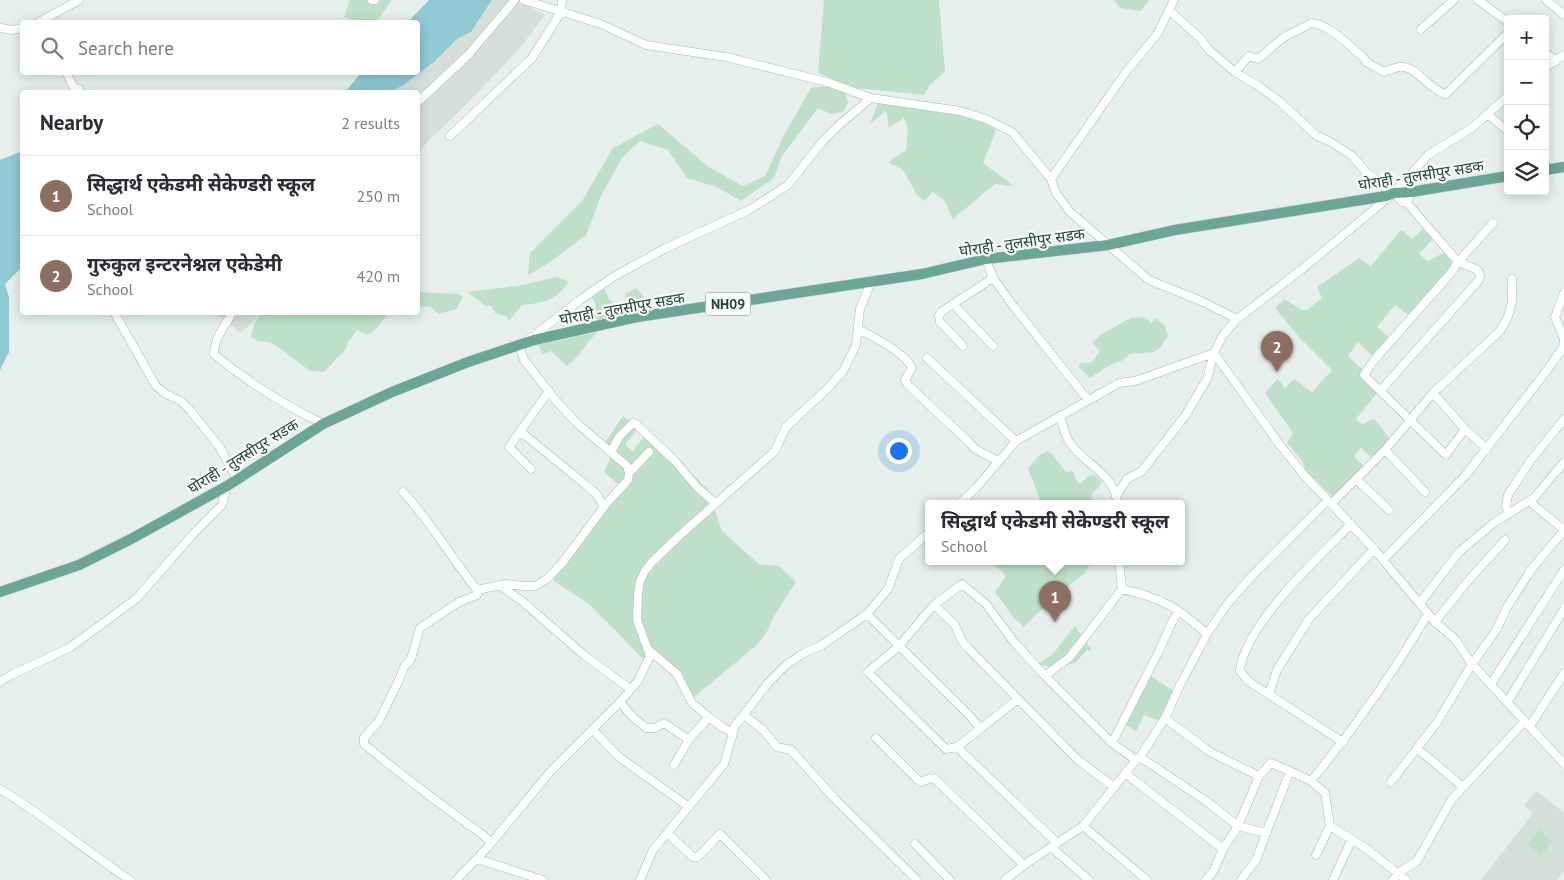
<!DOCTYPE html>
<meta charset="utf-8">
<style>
body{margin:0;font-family:"PT Sans","Noto Sans Devanagari",sans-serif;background:#f7f7f7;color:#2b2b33}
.controls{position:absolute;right:15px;top:15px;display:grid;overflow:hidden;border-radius:5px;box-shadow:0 2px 12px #0003}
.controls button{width:45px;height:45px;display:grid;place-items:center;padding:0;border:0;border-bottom:1px solid #e1e1e2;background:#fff;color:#2b2b33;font:25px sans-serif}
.you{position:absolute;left:898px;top:450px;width:18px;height:18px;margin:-12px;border:4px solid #fff;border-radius:50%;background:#1a73e8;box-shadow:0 0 0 8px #1a73e833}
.badge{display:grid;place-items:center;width:32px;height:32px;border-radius:50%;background:#b45309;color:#fff;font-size:16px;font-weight:700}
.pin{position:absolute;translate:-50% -41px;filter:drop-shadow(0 1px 2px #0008)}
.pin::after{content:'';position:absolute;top:26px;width:18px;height:15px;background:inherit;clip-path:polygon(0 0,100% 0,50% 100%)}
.popup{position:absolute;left:925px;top:500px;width:260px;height:65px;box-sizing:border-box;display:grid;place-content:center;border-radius:5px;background:#fff;filter:drop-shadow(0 1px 4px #0005);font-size:16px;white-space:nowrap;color:#7c7c81}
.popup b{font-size:19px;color:#2b2b33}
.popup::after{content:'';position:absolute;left:50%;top:100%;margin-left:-10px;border:10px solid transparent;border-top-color:#fff}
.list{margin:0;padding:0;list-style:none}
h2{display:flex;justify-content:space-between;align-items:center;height:65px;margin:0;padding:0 20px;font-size:21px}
h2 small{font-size:16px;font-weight:400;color:#7c7c81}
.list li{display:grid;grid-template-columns:32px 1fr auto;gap:15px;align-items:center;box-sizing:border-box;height:80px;padding:0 20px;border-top:1px solid #e1e1e2}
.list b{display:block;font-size:19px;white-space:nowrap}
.list p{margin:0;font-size:16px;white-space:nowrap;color:#7c7c81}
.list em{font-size:16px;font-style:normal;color:#7c7c81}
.icon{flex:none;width:28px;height:28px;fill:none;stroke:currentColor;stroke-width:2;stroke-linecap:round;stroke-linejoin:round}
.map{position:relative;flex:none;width:1564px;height:880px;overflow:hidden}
.search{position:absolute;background:#fff;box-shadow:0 2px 12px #0003;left:20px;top:20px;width:400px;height:55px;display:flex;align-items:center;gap:12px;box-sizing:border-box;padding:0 18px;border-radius:5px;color:#7c7c81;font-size:19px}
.panel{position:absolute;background:#fff;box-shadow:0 2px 12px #0003;left:20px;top:90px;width:400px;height:225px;border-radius:5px}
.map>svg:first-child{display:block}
.built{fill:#d4dfda}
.green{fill:#bfe0c8}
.water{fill:#8ec9d4}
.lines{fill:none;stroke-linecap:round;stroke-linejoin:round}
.minor-casing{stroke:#a8b8b2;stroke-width:9}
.major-casing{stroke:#c2cac8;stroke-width:11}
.minor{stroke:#fff;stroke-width:8}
.major{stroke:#6aa596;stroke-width:10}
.labels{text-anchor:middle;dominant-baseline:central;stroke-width:4.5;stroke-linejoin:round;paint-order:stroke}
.shield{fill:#f7fbf9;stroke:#637a73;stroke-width:1}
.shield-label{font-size:14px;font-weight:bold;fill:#24423a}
.street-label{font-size:15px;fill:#24423a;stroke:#f7fbf9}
</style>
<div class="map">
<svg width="1564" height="880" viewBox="0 0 1564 880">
<rect width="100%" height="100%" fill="#e6efeb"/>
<!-- built -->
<path class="built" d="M492,0H517L545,15L520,48L461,110L418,151V92H389L404,85L434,62L457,39L471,32Z
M215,313H265L259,315L241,333Z
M1537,791L1564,813V871L1557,880H1481L1533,813L1524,805Z"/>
<!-- green -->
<path class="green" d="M350,0H392L376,22L356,21L344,17Z
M824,0H939L945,72L930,85L924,95L856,88L818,73Z
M1114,0H1149L1141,11C1133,11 1128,8 1120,8Z
M830,85L845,92L848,103L843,112L831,114L818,108L782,156L774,178L741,201L717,187L687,178L668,150L640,141L622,158L601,196L586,235L546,265L528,275L530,253L582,201L613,148L658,124L710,168L743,186L765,176L784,135L811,88Z
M880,97C913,103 970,111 996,130L983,163L1014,186L995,184L953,219L944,200L933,192L924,201L917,195L903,170L888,162L906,150L908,129L904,118L889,127L886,111L870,124Z
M1423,229L1433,239L1419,254L1428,261L1445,252L1452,262L1448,273L1410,316L1395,305L1377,327L1390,338L1373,357L1358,342L1348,356L1362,369L1361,372L1362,376L1377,393L1356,419L1362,425L1374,418L1390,439L1373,459L1361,448L1354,456L1365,467L1333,497L1306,471L1302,461L1287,443L1293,433L1265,393L1278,379L1285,388L1294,379L1312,392L1332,370L1297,335L1275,308L1284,299L1302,310H1307L1322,298L1317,287L1359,258L1371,266L1401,230L1412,239Z
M557,277L569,282C556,300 544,303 522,305L509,321L506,316L495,313L491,306H486L467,292L523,285Z
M636,288L644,297L641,311L598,320L590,311L596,305L592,297L605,289L609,299L619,307L627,304L625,294Z
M418,292L458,294L463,297L456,309L439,314L430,307L418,306Z
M264,313V312L389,313L372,333L366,334L357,330L347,344L346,349L324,372L310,371L278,347L270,342L258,341L251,337C253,327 255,317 264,313Z
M1132,317L1136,318C1142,316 1146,319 1152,323L1155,318L1165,326L1168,336L1160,348L1154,352L1130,354L1123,360L1110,365L1090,378L1079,367L1080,363L1092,362L1100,351L1092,343L1099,336Z
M598,332C586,342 580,357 567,366L551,351L543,354L538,345Z
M623,416L638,428L625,445L633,451L649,430L716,498L715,511L722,531L759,564L779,566L796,582L774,616L768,630L758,644L692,699L658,653L643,659L589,604L555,582L549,571L561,559L580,531L619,485L604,472L610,458L604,444Z
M1047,451L1052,454L1066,472L1073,471L1076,480L1080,483L1091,475L1096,476L1102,482L1098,488L1093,492L1091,499L1093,503H1041L1028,468L1039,456Z
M991,561H1092L1084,574L1055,596L1024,627L1013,617L995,592L1006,576Z
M1075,626L1092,651L1087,650L1075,663L1052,667L1037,664L1052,655Z
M1149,675L1174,691L1159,721L1144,715L1136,731L1123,723Z
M1539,829L1552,841L1541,856L1527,844Z"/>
<!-- water -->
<path class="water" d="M429,0H492L471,32L457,39L434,62L404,85L389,92H345L361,73L418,72V22H408Z
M20,152H22V267L5,284L9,297V352L0,370V160Z"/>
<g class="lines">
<!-- minor casing -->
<g class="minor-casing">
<path id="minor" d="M372,0H375
M524,0L601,24L646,45L726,57L827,82L871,98
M1478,0L1508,22
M1546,0L1564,15
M1170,11L1200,38L1209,50L1235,72L1257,85L1279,101L1317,136L1329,141L1351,155L1367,173L1394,193L1402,202L1407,203L1411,192
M39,22L79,0
M0,28L12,30L22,28
M1421,29L1454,0
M1545,52L1556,61
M1545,67L1564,55
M66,72L74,88L79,89L80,92
M1235,72L1249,56L1258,59C1267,53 1274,44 1283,38C1292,32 1302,29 1311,23C1331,25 1349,46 1364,58L1366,62L1384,72C1389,70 1394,68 1399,67C1416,64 1428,90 1446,94L1508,33
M418,102L469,54L515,0
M1487,114L1508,131
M450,136L532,58L561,12L562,0
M1051,179L1126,72L1158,33L1174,0
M1407,203L1458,262L1450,274L1374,360L1364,375L1446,455L1465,429
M986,259L993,278L1014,307L1088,400
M1564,293L1555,317L1564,339
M953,304L993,346
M114,312L156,386L166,394L181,401L189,409L219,446L237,479
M233,312C225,325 214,339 214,354C246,381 285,405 323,424
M858,329C872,336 906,353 912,368L905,380L908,385L970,443L975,449L998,461
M528,340L580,300L613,277L664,249L749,210L788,185L822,142L839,125L871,98L960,111L986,119L1012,132L1051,179L1056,193L1070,212L1149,280L1201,301L1237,319
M963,346L940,322L939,316L941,312L993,278
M1214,353L1280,445L1304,475L1374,549L1435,622L1455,639L1472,664L1564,764
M927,358L1016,441
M1381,390L1479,280L1480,275L1478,270L1458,262L1493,223
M1433,393L1465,429L1487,449
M1060,417C1063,425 1065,436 1070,443C1084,464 1116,475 1117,503
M521,432L586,485L597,495L604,507
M1385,450L1425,492
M611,452L619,437L633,423L636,424L675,461L697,487L715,503
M531,469L509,447L549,391
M629,473L649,452
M1357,480L1389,510
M403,492C432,523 451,558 477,590L506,584L524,586H536L548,578L563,562L606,504L628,480L629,473L627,466L579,425L557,402L524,360L519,345
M1117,495L1127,479L1142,471L1185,416L1207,379L1214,353
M1529,501L1564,530
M960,503L977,487L1016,441L1119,383L1135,381L1214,353L1223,335L1237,319L1301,270L1394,193L1428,155L1473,127L1508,96
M1331,504L1385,450L1433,393L1500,331L1508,317L1512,301V279
M1509,514L1506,506L1508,495L1531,460L1564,419
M1383,560L1465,476L1548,369L1563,347L1564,341
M1119,561L1122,589C1162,598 1177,607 1207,634
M499,585L522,601L584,655L630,689
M477,590V595L459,602L420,628L411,659L404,667L399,680L379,721L364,738V744C403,776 442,806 483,835L491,843
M1420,603L1459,552L1495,522L1534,498L1564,462
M934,605L955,625L962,641L969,649L1078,760L1114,787
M867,614L970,716L980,728
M1435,622L1467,582L1505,540
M648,649L677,674L692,703L709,717
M1045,676L1060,664L1069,658L1122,589
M0,682L11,675L69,648L136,599L193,534L222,505L227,486
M1491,684L1564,570
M1269,694L1277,670L1309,619L1374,549
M1508,701L1564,609
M620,702L633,717L646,728H655L664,723L686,738H690L709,717L722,727L733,733
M744,715L763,730L777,747L791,750L835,799L917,880
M1165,718L1210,752L1259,776L1271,763L1290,771
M1530,726L1564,673
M593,730L619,757L689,807
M876,738L917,779L921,782L931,778L935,779L1024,865
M1343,742L1248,681L1240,671C1244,625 1319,557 1351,524
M1112,743L1160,649L1173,620L1179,611
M957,747L1017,700
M1418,749L1463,787
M1140,757L1206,801L1238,826L1266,833
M674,765L690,738
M1125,773L1223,849
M1311,781L1325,793L1330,826L1367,849L1406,880
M1391,782L1438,721L1472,664L1497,629L1506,609L1531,570L1564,530
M0,789C45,816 86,851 130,880
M1083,826L1147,880
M667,833L693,857H698L720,834L766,880
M1057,843L957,747L946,749L868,672L899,646L934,605L962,584L986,604L1014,642L1045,676L1112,743L1136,760
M915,844L950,880
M1051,847L1089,880
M1316,855L1330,826
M477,859L543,880
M456,880L487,848L550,772L620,702L638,681L650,656L637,620L638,594L640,581L645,571L652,562L680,535L775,451L786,427L826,390L843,371L856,345L860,309L872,280
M640,880L653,850L724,764L735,726L768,683L786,665L804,653L822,645L867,614L888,589L899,559L929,532
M1005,880L1024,865L1083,826L1136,760L1140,757L1165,718L1180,685L1207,634L1228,603L1253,575L1328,500
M1206,880L1213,872L1223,849L1238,826L1259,776
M1241,880L1256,860L1290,771L1311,781C1354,729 1393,673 1428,614
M1333,880L1352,839
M1393,880L1398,873L1417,861L1452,799L1524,722"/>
</g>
<!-- major casing -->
<g class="major-casing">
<path id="major" d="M1545,170L1564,167
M0,592L79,565L131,539L227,486L323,424L392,392L468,362L534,340L637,317L922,274L986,259L1108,245L1175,230L1386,196L1394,193L1411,192L1508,176"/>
</g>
<!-- minor -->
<use href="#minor" class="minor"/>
<!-- major -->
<use href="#major" class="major"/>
</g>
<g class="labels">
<!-- shield labels -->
<rect class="shield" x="705.5" y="292.5" width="45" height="23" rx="4"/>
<g class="shield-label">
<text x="728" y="304">NH09</text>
</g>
<!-- street labels -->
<g class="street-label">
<text transform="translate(1421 175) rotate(-9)">घोराही - तुलसीपुर सडक</text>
<text transform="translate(1022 242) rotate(-8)">घोराही - तुलसीपुर सडक</text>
<text transform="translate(622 308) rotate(-10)">घोराही - तुलसीपुर सडक</text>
<text transform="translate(243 456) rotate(-32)">घोराही - तुलसीपुर सडक</text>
</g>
</g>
</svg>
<div class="controls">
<button>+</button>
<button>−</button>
<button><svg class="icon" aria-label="locate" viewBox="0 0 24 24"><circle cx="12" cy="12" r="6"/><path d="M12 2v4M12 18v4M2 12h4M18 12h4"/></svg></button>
<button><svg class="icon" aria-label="layers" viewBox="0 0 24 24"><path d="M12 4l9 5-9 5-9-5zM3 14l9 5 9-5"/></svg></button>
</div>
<div class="you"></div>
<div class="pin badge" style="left:1055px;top:622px;background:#8d6e63">1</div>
<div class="popup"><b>सिद्धार्थ एकेडमी सेकेण्डरी स्कूल</b>School</div>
<div class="pin badge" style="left:1277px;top:372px;background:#8d6e63">2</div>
<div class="search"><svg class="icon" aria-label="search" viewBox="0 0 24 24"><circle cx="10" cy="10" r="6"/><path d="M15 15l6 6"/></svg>Search here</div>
<section class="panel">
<h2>Nearby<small>2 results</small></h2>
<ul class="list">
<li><span class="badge" style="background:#8d6e63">1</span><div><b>सिद्धार्थ एकेडमी सेकेण्डरी स्कूल</b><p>School</p></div><em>250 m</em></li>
<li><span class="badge" style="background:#8d6e63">2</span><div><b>गुरुकुल इन्टरनेश्नल एकेडेमी</b><p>School</p></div><em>420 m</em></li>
</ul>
</section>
</div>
